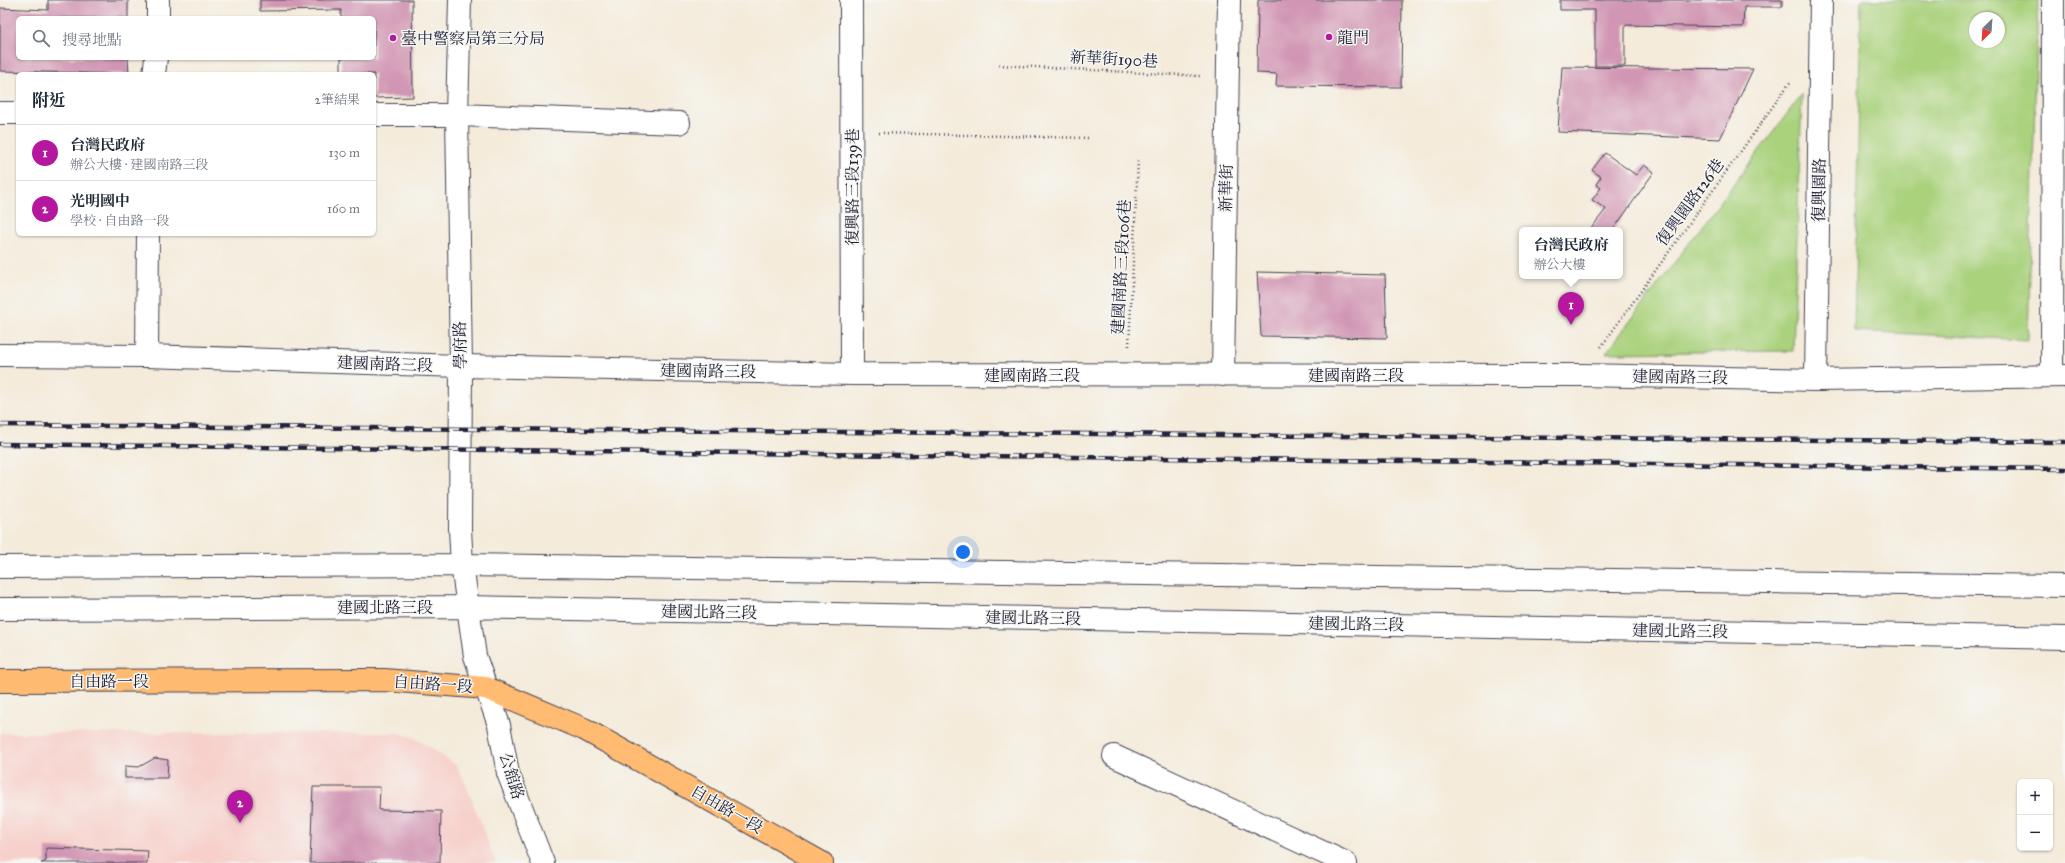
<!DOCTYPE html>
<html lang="zh-TW">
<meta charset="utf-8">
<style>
body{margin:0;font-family:"IM FELL Great Primer","Noto Serif TC",serif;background:#f6f6f7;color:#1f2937}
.controls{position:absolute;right:12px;bottom:12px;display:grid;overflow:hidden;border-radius:6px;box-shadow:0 1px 3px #0004}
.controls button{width:36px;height:36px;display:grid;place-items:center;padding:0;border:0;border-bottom:1px solid #e0e1e3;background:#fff;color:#1f2937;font:20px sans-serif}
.compass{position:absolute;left:1969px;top:12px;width:36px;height:36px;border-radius:50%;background:#fff;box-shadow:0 1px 3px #0004;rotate:205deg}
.you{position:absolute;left:963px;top:552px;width:14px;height:14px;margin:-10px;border:3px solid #fff;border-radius:50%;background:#1a73e8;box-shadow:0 0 0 6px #1a73e833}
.badge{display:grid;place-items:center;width:26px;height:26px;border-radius:50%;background:#b5179e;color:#fff;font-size:13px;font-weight:700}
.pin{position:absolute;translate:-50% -33px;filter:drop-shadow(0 1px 2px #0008)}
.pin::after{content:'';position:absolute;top:21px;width:14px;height:12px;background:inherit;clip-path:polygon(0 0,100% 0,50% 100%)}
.popup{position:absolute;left:1519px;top:227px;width:104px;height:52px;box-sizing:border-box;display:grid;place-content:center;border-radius:6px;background:#fff;filter:drop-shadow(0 1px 3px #0005);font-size:13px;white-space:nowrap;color:#747a83}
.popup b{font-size:15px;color:#1f2937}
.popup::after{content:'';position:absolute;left:50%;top:100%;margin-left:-8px;border:8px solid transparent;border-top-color:#fff}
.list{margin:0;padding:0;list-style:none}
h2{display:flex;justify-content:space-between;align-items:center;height:52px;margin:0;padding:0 16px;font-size:17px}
h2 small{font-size:13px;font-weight:400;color:#747a83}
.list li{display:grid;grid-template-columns:26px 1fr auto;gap:12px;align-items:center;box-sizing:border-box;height:56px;padding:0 16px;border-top:1px solid #e0e1e3}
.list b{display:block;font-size:15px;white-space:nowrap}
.list p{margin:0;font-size:13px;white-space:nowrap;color:#747a83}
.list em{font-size:13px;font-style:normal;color:#747a83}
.icon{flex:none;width:22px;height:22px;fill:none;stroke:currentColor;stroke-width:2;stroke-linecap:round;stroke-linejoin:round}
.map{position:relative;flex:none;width:2065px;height:863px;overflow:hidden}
.search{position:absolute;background:#fff;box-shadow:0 1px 3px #0004;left:16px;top:16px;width:360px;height:44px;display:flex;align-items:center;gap:10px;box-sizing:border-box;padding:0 14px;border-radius:6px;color:#747a83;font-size:15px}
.panel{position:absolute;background:#fff;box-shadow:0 1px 3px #0004;left:16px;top:72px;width:360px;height:164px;border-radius:6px}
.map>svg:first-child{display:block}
.built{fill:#f7d0cb}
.green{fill:#aad27d;stroke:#667a5c;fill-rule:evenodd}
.building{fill:#d196b3}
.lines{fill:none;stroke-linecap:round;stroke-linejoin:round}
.minor-casing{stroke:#424053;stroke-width:24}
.major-casing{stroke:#424053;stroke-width:24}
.path{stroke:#424053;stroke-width:2.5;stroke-dasharray:1 3;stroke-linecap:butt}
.minor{stroke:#fff;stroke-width:22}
.major{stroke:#ffbb71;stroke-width:22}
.rail-casing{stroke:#22223b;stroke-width:4.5}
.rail{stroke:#f6f6f2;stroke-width:3;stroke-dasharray:9;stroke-linecap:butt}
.poi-dot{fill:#b5179e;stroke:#f6f6f2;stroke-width:1.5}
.labels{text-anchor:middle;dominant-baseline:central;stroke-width:3;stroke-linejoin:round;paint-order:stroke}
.poi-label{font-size:16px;fill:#22223b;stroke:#f6f6f2;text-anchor:start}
.street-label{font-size:16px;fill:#22223b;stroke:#f6f6f2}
</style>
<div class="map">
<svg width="2065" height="863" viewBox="0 0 2065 863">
<rect width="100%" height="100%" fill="#f6f6f2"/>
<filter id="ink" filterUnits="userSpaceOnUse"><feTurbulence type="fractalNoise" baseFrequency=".025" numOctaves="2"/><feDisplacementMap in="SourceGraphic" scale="8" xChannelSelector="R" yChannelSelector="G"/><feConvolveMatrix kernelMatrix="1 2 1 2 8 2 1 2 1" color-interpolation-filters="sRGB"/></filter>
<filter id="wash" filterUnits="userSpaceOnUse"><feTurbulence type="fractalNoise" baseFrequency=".012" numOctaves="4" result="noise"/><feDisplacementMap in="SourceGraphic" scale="16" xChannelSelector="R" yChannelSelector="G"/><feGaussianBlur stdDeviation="0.9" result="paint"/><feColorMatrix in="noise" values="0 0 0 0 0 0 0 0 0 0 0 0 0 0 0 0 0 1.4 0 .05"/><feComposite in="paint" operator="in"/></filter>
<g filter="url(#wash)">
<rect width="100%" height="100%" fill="#f4ebda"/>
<!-- built -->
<path class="built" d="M0,733H399L414,738L428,746L456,765L465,782L496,863H0Z"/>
<!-- green -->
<path class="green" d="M1861,0H2038L2028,340L1854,331ZM1975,18H1999V42H1975Z
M1802,94L1793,351L1606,353Z"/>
<g id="blocks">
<!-- building -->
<path class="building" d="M48,0H128V18H18V58H128L129,74L0,71V8L48,10Z
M260,0H412L413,97L374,98V74H341V58H374V18H341V10L260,11Z
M1258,0H1402L1401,87L1276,86L1277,74L1257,73Z
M1560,0H1782V7H1744L1743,27L1625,25V66H1595V10H1560Z
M1562,67L1753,69L1720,139L1558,132Z
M1605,153L1636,175L1644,165L1654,172L1613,230H1590L1606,209L1592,200L1601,188L1596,184L1601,177L1592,170Z
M1257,272L1385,275L1387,338L1261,336Z
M155,758L168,760L167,778H125V766L139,767Z
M313,787H380L379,810L441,811L440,863H310Z
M46,848L148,851L147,863H41L46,861Z"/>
</g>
</g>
<g filter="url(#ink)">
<use href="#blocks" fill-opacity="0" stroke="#424053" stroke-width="1"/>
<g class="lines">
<!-- minor casing -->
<g class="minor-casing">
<path id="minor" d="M158,0V18
M460,0L457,115L461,366L460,529L462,565L475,656L499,725L508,773L543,863
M851,0L852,374
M154,74L156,58
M0,113H18
M374,115H457L679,123
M0,355L147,356L461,366L852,374L1581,375L1816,380L2065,376
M147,356L148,234
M1223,375L1229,0
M2052,376L2053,0
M1816,380L1821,0
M0,567L462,565L2065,586
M0,609L467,607L2065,638
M1114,756L1346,863"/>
</g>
<!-- major casing -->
<g class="major-casing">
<path id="major" d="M0,681L384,680L486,688L584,729L822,863"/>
</g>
<!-- path -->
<path class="path" d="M999,65L1200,76
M879,133L1090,138
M1129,346L1138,161
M1601,347L1791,81"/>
<!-- minor -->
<use href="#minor" class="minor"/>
<!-- major -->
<use href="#major" class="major"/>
<!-- rail casing -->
<g class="rail-casing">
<path id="rail" d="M0,425L2065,442
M0,444L2065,469"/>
</g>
<!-- rail -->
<use href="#rail" class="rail"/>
</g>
</g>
<!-- markers -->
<g class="poi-dot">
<circle cx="1329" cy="37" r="4"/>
<circle cx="393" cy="38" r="4"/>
</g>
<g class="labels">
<!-- poi labels -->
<g class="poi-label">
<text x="1337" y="37">龍門</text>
<text x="401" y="38">臺中警察局第三分局</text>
</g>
<!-- street labels -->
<g class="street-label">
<text transform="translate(1114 59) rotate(3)">新華街190巷</text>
<text transform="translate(852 187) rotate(-90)">復興路三段139巷</text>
<text transform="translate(1226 188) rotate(-89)">新華街</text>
<text transform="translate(1819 190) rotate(-89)">復興園路</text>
<text transform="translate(1690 202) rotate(-54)">復興園路126巷</text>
<text transform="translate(1121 267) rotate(-87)">建國南路三段106巷</text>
<text transform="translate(460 345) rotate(-91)">學府路</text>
<text transform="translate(385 364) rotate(2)">建國南路三段</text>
<text transform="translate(708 371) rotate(1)">建國南路三段</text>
<text x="1032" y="375">建國南路三段</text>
<text x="1356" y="375">建國南路三段</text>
<text transform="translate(1680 377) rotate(1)">建國南路三段</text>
<text x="385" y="607">建國北路三段</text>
<text transform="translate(709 612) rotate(1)">建國北路三段</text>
<text transform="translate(1033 618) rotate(1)">建國北路三段</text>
<text transform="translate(1356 624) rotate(1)">建國北路三段</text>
<text transform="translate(1680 631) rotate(1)">建國北路三段</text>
<text x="109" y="681">自由路一段</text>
<text transform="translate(433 684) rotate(4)">自由路一段</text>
<text transform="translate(512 776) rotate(73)">公舘路</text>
<text transform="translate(727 809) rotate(30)">自由路一段</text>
</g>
</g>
</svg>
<div class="controls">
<button>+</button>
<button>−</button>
</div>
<svg class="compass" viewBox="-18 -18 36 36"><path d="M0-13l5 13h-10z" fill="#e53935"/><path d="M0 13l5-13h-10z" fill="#747a83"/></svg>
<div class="you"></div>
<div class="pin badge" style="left:1571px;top:325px">1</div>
<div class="popup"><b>台灣民政府</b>辦公大樓</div>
<div class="pin badge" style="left:240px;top:823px">2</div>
<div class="search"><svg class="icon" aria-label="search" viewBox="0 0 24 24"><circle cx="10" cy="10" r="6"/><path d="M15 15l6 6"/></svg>搜尋地點</div>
<section class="panel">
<h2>附近<small>2筆結果</small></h2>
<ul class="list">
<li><span class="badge">1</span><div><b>台灣民政府</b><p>辦公大樓 · 建國南路三段</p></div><em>130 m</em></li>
<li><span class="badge">2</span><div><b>光明國中</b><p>學校 · 自由路一段</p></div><em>160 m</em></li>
</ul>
</section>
</div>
